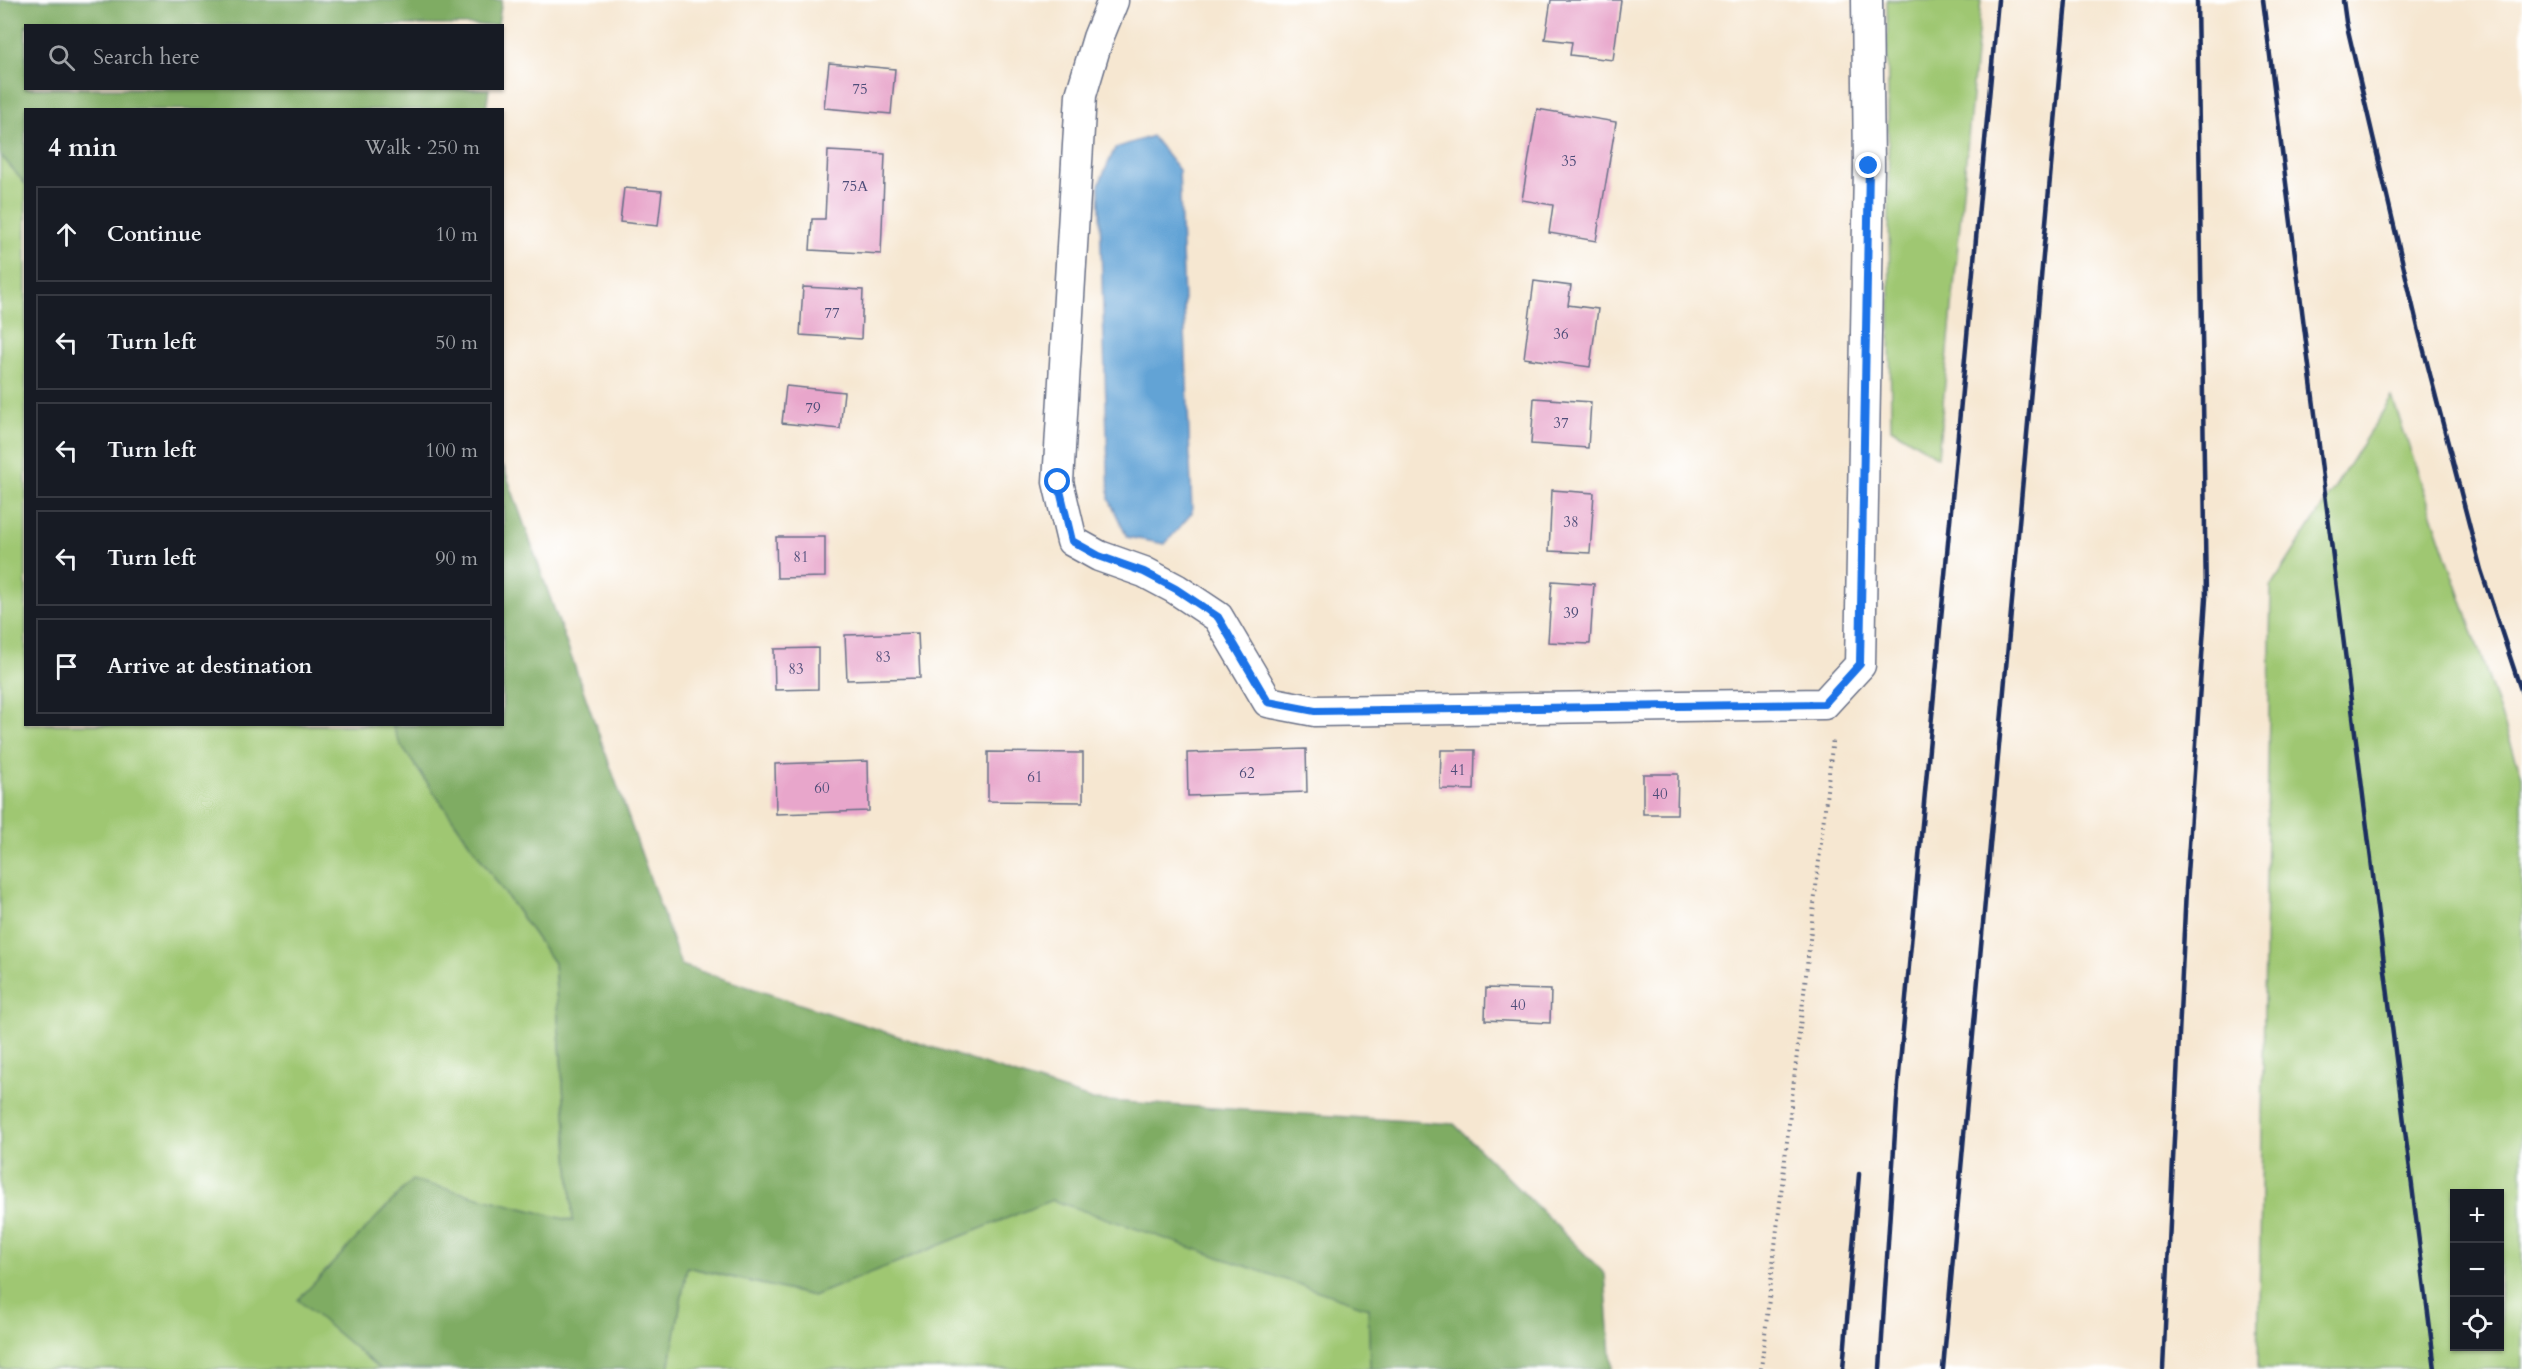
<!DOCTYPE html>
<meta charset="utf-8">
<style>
body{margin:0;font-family:Cardo,serif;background:#242831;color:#f1f3f6}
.controls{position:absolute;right:18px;bottom:18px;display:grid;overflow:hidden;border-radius:0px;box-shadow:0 2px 4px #0004}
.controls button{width:54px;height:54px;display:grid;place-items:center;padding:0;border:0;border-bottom:2px solid #363941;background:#171b24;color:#f1f3f6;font:30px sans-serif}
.stop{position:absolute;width:18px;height:18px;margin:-14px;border:4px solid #1a73e8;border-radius:50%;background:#fff}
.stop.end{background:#1a73e8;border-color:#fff;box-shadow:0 2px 6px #0008}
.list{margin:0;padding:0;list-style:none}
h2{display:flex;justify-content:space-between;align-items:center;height:78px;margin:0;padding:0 24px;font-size:26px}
h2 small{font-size:20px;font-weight:400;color:#9ea1a6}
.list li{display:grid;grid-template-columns:39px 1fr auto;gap:18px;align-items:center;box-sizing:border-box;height:96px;margin:0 12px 12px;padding:0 12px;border:2px solid #363941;border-radius:0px}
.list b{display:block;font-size:22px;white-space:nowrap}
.list em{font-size:20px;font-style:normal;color:#9ea1a6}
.icon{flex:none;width:33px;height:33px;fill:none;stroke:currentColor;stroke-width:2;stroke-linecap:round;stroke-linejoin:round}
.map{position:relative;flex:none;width:2522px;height:1369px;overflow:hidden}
.search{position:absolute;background:#171b24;box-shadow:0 2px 4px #0004;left:24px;top:24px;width:480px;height:66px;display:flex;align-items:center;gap:15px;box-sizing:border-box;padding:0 21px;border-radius:0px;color:#9ea1a6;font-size:22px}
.panel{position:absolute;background:#171b24;box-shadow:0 2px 4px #0004;left:24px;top:108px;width:480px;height:618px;border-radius:0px}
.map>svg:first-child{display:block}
.green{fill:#9fc772;stroke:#5d7b68;stroke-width:1.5;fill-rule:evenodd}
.forest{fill:#7fac64;stroke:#4d6e61;stroke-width:1.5}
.water{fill:#62a3d5;stroke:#3e699a;stroke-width:1.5}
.building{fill:#e8a6cb}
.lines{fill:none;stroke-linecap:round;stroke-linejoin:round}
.street-casing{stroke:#686f86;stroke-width:33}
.path{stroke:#686f86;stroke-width:4;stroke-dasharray:1.5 4.5;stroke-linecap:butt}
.street{stroke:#fff;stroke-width:30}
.rail{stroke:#1b2f5e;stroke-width:4.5}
.route{stroke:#1a73e8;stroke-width:8}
.labels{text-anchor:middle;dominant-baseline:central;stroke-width:6;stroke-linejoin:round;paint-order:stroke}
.number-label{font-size:15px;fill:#4e4d79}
</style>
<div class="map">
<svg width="2522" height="1369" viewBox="0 0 2522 1369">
<rect width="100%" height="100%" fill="#fff"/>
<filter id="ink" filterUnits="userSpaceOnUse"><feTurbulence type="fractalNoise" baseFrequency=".0167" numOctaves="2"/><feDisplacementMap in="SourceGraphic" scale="12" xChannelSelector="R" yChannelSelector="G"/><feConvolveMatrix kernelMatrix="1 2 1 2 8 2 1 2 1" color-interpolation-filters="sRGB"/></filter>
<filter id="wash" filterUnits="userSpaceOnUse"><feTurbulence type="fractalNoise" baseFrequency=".008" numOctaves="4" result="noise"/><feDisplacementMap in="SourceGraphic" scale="24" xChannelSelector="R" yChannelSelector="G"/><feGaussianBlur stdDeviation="1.35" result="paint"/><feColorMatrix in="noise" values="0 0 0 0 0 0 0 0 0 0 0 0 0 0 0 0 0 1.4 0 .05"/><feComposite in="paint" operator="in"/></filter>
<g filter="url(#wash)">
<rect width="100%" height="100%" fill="#f6e7d1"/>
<!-- green -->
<path class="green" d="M1887,0H1981L1938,457L1891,428Z
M0,154L26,184V724L392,725L400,744L554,963L573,1221L299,1299L380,1369H0Z
M2392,397L2522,776V1369H2258L2271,587ZM2454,1194H2500V1346H2454Z
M1052,1199L1369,1308L1370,1369H669L687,1267L813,1296Z"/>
<!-- forest -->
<path class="forest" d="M0,0H502L498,25L26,26V88L489,89L486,110H26L25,184L0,154Z
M503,465L681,965L1093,1100L1454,1124L1605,1274L1612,1369H1370L1368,1308L1052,1200L813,1296L687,1267L669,1369H380L298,1300L412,1180L573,1221L554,963L400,744L392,725L502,724Z"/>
<!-- water -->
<path class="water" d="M1152,136L1179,170L1192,513L1165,544L1127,537L1109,499L1099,184L1115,148Z"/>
<g id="blocks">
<!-- building -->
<path class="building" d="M1551,0H1621L1613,60L1570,55L1572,42L1545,39Z
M829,63L895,69L891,114L824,108Z
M1537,109L1616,122L1596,241L1549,233L1553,205L1522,200Z
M828,151L885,154L881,254L810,250L812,219H825Z
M624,188L662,191L658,226L620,222Z
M1534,281L1571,286L1568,305L1598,309L1590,367L1524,358Z
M803,287L863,290L861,339L800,335Z
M786,386L844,392L840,429L782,423Z
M1534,398L1591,402L1588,448L1531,444Z
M1552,490L1594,493L1590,553L1549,551Z
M776,537H825V577L777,578Z
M1552,581L1594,584L1590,644L1548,642Z
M918,633L920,678L847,680L845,635Z
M818,648V689L775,690L774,649Z
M1306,749L1307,792L1188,796L1187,753Z
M1441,750H1475L1474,790L1440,789Z
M988,752L1083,753V802L988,801Z
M868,761L869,811L776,814L775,764Z
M1643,774H1678L1677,814H1643Z
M1486,988L1551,990L1550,1023L1485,1020Z"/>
</g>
</g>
<g filter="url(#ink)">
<use href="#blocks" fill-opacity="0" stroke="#686f86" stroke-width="1.5"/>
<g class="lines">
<!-- street casing -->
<g class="street-casing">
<path id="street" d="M1113,1L1098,38L1081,95L1058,482L1072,541L1099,556L1144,572L1176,589L1218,617L1268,702L1315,711L1824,704L1860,665L1869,166L1867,0"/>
</g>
<!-- path -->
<path class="path" d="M1761,1369L1833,738"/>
<!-- street -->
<use href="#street" class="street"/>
<!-- rail -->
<path class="rail" d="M2263,0L2435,1369
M2343,0L2346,22L2419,332L2481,570L2522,693
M1843,1369L1859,1174
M1880,1369L1898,1085L1998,0
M1943,1369L2066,0
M2163,1369L2186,889L2206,598L2197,0"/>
</g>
</g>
<g class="lines" filter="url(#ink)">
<!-- route -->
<path class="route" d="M1058,482L1072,541L1099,556L1144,572L1176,589L1218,617L1268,702L1315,711L1824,704L1860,664L1869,166"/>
</g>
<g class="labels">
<!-- number labels -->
<g class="number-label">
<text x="860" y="89">75</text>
<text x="1569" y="161">35</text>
<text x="855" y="186">75А</text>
<text x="832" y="313">77</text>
<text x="1561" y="334">36</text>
<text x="813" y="408">79</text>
<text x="1561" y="423">37</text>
<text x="1571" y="522">38</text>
<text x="801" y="557">81</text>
<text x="1571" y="613">39</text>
<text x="883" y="657">83</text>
<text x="796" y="669">83</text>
<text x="1458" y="770">41</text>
<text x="1247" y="773">62</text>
<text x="1035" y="777">61</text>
<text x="822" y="788">60</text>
<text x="1660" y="794">40</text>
<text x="1518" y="1005">40</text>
</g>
</g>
</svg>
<div class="controls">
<button>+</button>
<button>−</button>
<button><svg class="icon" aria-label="locate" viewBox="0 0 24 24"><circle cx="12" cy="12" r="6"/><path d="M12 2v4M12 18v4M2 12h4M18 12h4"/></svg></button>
</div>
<div class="stop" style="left:1058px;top:482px"></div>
<div class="stop end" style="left:1869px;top:166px"></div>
<div class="search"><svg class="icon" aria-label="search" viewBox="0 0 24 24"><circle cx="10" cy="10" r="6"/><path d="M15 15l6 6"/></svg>Search here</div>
<section class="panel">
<h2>4 min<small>Walk · 250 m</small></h2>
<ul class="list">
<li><svg class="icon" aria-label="ahead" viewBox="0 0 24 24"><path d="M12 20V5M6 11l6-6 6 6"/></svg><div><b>Continue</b></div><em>10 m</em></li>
<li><svg class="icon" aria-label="left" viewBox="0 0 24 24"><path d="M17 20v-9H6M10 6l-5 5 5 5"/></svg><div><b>Turn left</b></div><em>50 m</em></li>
<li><svg class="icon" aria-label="left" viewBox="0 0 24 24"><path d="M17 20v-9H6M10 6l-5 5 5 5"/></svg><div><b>Turn left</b></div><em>100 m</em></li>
<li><svg class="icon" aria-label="left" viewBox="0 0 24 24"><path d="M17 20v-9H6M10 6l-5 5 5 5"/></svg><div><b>Turn left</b></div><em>90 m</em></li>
<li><svg class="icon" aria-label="arrive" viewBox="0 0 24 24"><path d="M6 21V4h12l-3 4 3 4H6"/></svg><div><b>Arrive at destination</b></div></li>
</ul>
</section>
</div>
